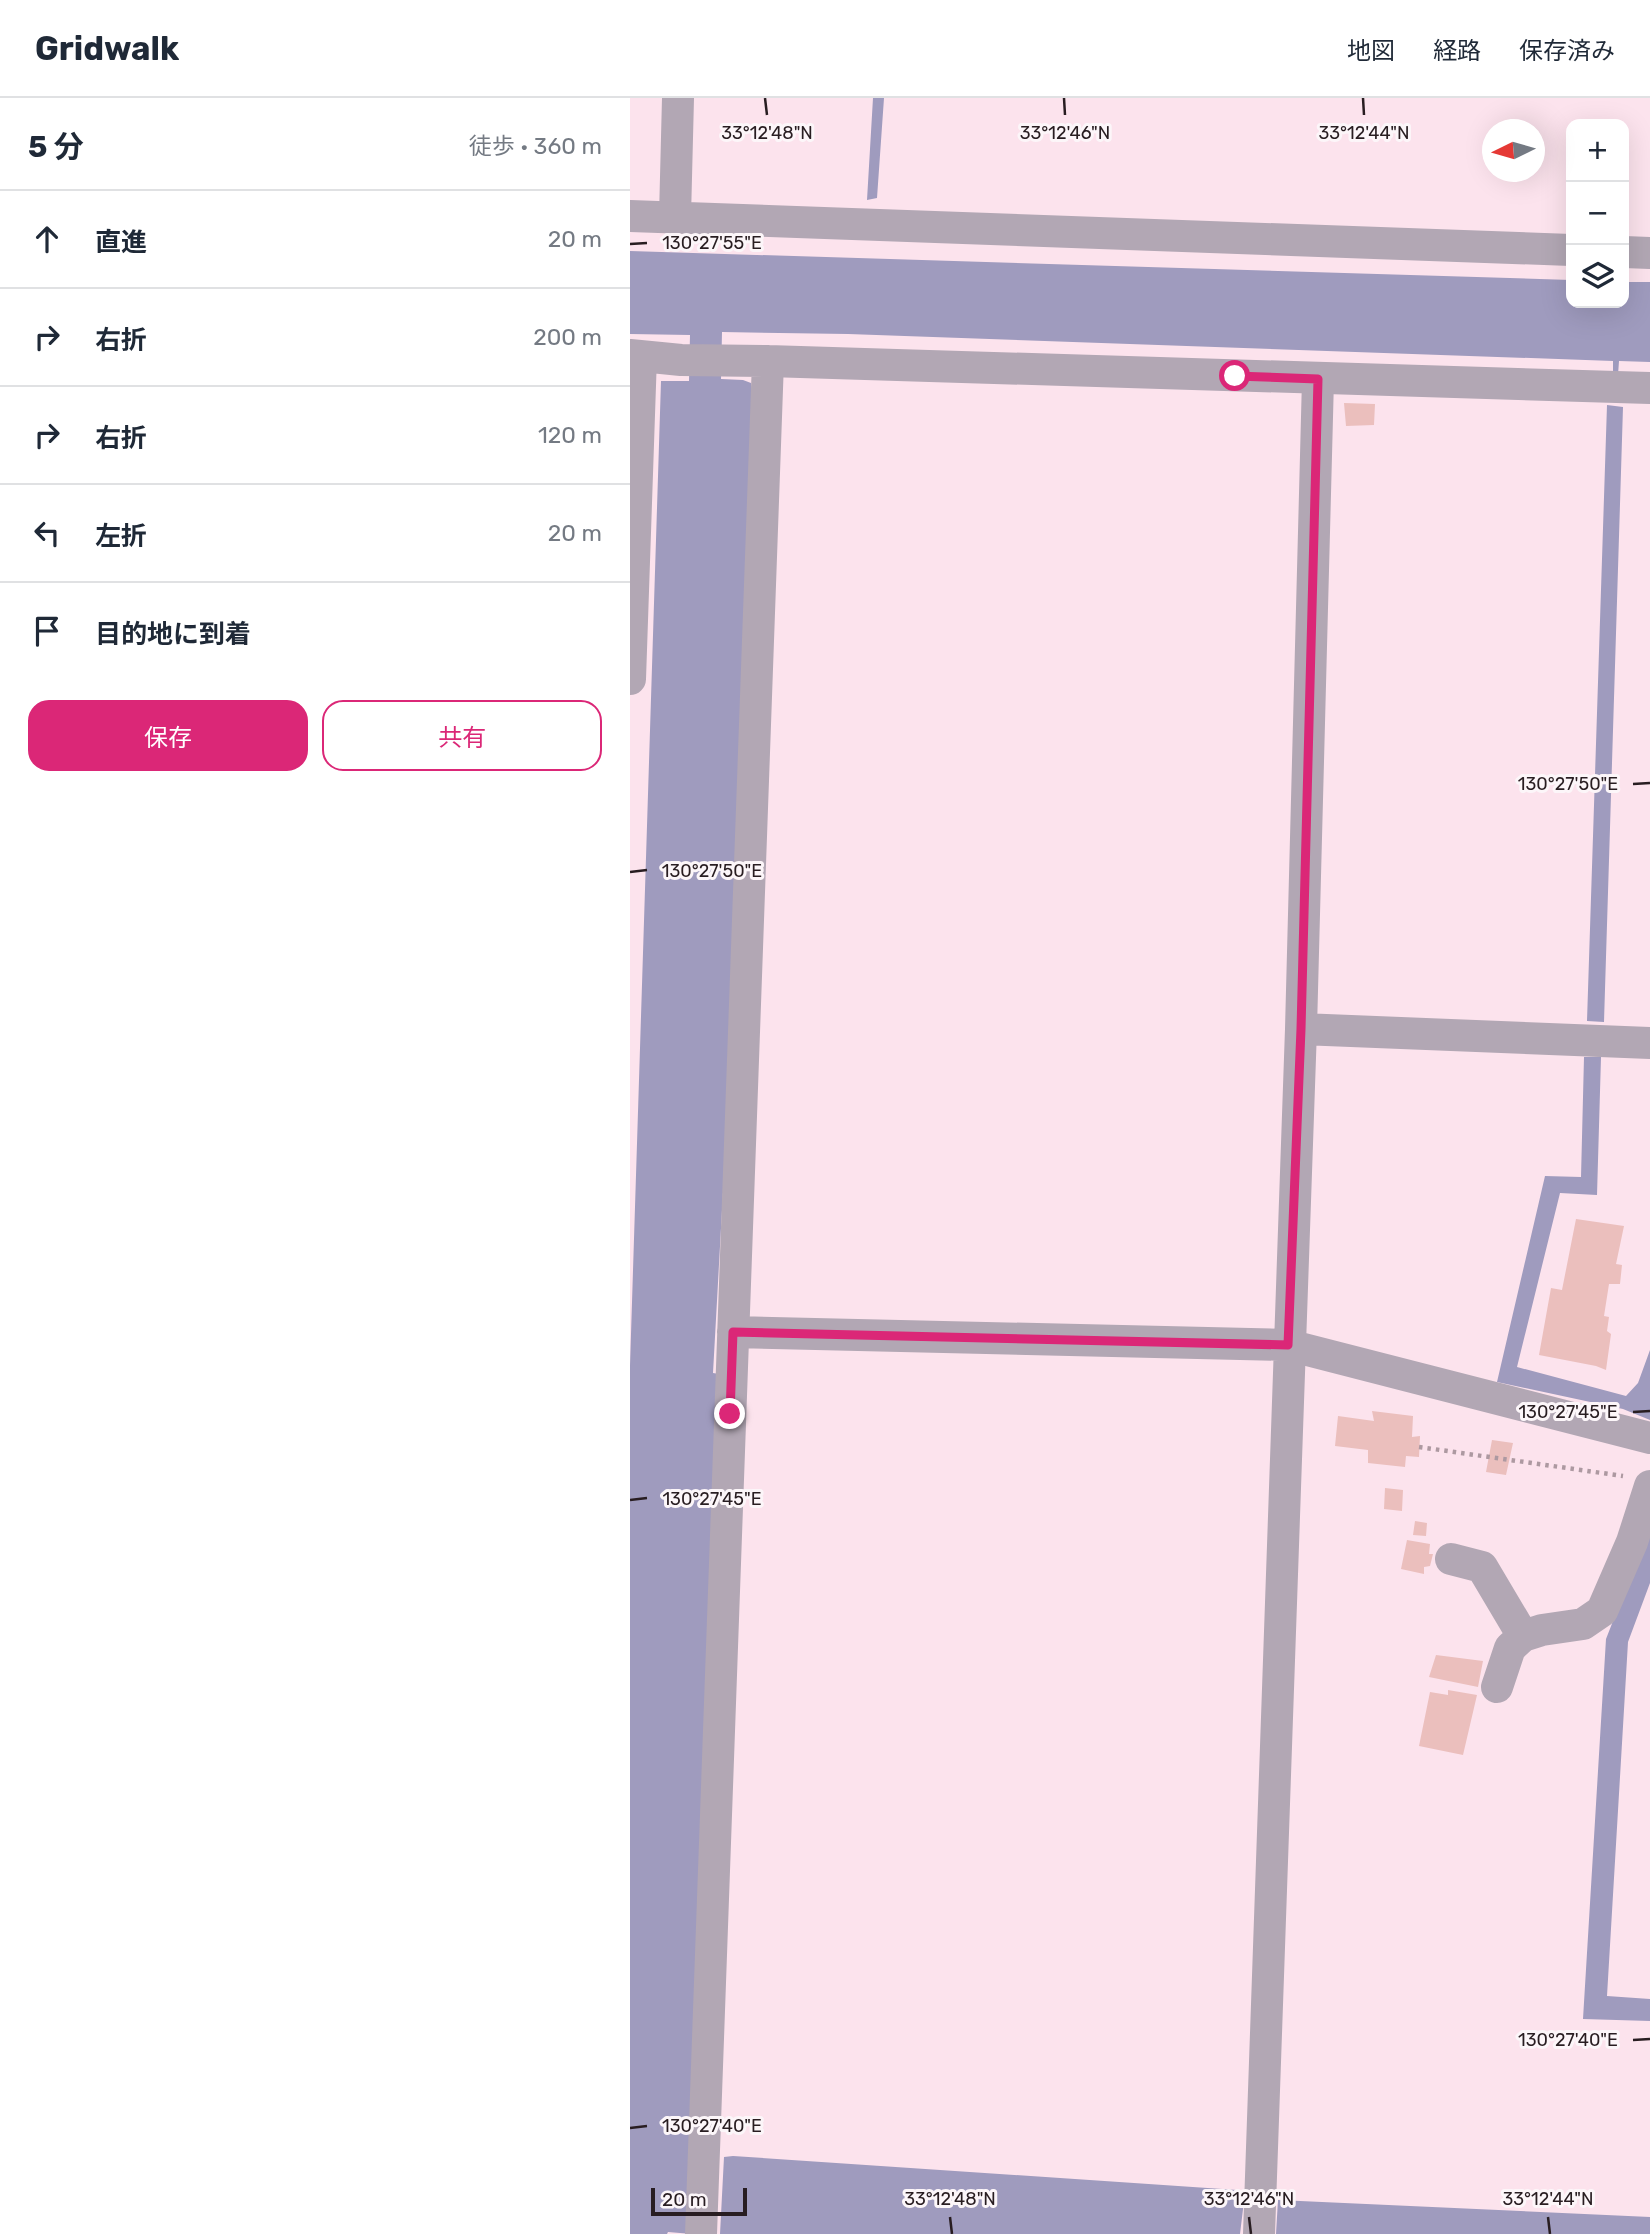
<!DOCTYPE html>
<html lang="ja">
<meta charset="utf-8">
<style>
body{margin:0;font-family:Rubik,"Noto Sans JP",sans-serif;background:#f2f2f3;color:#1f2937}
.controls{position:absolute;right:21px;top:21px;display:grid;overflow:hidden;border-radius:14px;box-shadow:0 7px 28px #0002}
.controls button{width:63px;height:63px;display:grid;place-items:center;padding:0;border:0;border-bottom:2px solid #e0e1e3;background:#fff;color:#1f2937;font:35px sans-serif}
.compass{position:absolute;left:852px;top:21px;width:63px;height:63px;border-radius:50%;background:#fff;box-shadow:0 7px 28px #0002;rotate:265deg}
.scale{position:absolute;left:21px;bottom:18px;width:96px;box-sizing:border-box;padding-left:7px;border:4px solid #281d21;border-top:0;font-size:19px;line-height:24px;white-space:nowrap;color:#281d21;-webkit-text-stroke:5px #fcf6f9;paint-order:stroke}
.stop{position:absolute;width:21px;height:21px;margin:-16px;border:5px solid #db2777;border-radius:50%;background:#fff}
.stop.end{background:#db2777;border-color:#fff;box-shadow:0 2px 7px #0008}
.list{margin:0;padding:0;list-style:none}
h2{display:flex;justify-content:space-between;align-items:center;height:91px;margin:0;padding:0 28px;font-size:30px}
h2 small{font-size:23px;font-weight:400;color:#747a83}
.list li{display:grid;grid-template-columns:46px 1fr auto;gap:21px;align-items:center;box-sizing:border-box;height:98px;padding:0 28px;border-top:2px solid #e0e1e3}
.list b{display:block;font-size:26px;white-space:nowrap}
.list em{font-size:23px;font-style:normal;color:#747a83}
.actions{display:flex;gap:14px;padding:21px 28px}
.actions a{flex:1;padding:16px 0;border:2px solid #db2777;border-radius:21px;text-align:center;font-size:24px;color:#db2777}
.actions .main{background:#db2777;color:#fff}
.icon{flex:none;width:38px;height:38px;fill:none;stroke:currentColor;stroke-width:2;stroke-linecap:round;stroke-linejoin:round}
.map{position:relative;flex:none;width:1020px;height:2136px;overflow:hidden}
header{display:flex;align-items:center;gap:42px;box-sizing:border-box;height:98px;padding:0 35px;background:#fff;border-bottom:2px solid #e0e1e3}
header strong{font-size:33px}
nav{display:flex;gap:38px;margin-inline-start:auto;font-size:24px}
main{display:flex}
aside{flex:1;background:#fff}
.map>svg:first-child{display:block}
.water{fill:#9f9bbe}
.building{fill:#ebbfbd}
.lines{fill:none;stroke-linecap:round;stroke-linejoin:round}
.path{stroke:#ad99a1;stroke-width:4.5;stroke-dasharray:3.5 5;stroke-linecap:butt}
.street{stroke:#b2a7b4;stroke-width:32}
.route{stroke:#db2777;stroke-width:9}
.ticks{fill:none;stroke:#281d21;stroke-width:2.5}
.ticks-label{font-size:18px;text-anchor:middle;fill:#281d21;stroke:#fcf6f9;stroke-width:6;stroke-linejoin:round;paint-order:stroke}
</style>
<header>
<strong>Gridwalk</strong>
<nav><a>地図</a><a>経路</a><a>保存済み</a></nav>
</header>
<main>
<aside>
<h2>5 分<small>徒歩 · 360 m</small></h2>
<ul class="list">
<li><svg class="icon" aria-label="ahead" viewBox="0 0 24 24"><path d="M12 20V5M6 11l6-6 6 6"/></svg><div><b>直進</b></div><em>20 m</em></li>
<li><svg class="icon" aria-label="right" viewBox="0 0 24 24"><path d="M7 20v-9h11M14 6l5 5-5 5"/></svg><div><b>右折</b></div><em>200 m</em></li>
<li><svg class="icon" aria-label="right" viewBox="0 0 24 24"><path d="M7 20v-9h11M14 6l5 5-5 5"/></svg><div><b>右折</b></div><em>120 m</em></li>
<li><svg class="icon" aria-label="left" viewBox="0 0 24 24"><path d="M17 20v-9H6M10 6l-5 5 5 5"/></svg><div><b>左折</b></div><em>20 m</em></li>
<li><svg class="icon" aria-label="arrive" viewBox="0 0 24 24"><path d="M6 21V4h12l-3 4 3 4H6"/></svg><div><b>目的地に到着</b></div></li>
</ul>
<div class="actions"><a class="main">保存</a><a>共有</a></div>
</aside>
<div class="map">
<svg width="1020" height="2136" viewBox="0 0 1020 2136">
<rect width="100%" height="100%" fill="#fce3ed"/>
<!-- water -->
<path class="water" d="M243,0H254L247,100L237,102Z
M0,153L941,182V205H994V184H1020V264L989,263L988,277H983V263L218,236L92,234L91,281L113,282L121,285L123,302L109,805L83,1275L89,1276L62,2136L38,2134L37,2136H0V1268L31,283H59L60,237L0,236Z
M977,307L993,309L974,924L957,923Z
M954,959H971L967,1097L930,1095L887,1269L996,1298L1008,1285L1020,1252V1322L993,1311L867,1284L915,1078L951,1079Z
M1020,1428V1485L998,1544L977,1898L1020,1901V1923L953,1921L976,1541Z
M103,2058L607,2092L614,2103L610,2136H90L94,2059Z
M648,2102L1020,2119V2136H646Z"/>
<!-- building -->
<path class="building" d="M714,305L745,306L744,327L716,328Z
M946,1121L994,1128L986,1166L992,1167L990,1186H979L974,1218L979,1219L977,1233L981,1236L976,1272L966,1268L909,1257L921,1190L932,1192Z
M742,1313L783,1318L782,1339L790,1338L789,1359L776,1358L775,1369L738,1365V1352L705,1348L708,1318L744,1323Z
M862,1342L883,1345L876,1377L856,1374Z
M755,1390L773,1392L772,1413L754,1411Z
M785,1423L797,1425L796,1438L783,1437Z
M777,1442L800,1446L799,1456H803L800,1468L794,1469V1476L771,1471Z
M806,1557L853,1563L848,1589L799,1579Z
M818,1592L847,1597L833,1657L789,1648L800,1594L818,1597Z"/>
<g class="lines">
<!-- path -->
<path class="path" d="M789,1349L993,1378"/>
<!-- street -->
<path class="street" d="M0,118L941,152
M45,119L48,0
M994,154L1020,155
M0,257L51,262L138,263L1020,290
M0,581L11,258
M671,931L1020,945
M103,1234L658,1247L1020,1340
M821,1461L852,1469L893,1538
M867,1589L880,1550L893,1538L912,1532L953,1526L972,1513L1002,1444L1020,1388
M71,2136L138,263
M629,2136L671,931L688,281"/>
</g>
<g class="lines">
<!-- route -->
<path class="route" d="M100,1316L103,1234L658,1247L671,931L688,281L605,278"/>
</g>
<!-- ticks -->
<path class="ticks" d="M135,0L137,17M434,0L435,17M733,0L734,17M0,146L17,145M1003,686L1020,685M0,774L17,772M1003,1314L1020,1313M0,1402L17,1400M1003,1942L1020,1941M0,2030L17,2028M320,2119L322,2136M619,2119L621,2136M918,2119L920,2136"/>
<g class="ticks-label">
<text x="137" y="41">33°12'48"N</text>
<text x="435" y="41">33°12'46"N</text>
<text x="734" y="41">33°12'44"N</text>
<text x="82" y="151">130°27'55"E</text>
<text x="938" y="692">130°27'50"E</text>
<text x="82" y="779">130°27'50"E</text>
<text x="938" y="1320">130°27'45"E</text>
<text x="82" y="1407">130°27'45"E</text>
<text x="938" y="1948">130°27'40"E</text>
<text x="82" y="2034">130°27'40"E</text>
<text x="320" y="2107">33°12'48"N</text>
<text x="619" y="2107">33°12'46"N</text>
<text x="918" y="2107">33°12'44"N</text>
</g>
</svg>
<div class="controls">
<button>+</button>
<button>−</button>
<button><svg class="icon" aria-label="layers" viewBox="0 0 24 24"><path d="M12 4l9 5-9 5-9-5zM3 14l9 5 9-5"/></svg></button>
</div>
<svg class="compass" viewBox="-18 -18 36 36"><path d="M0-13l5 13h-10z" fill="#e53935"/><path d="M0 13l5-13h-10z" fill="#747a83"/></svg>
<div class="scale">20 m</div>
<div class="stop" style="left:605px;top:278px"></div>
<div class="stop end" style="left:100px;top:1316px"></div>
</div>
</main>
